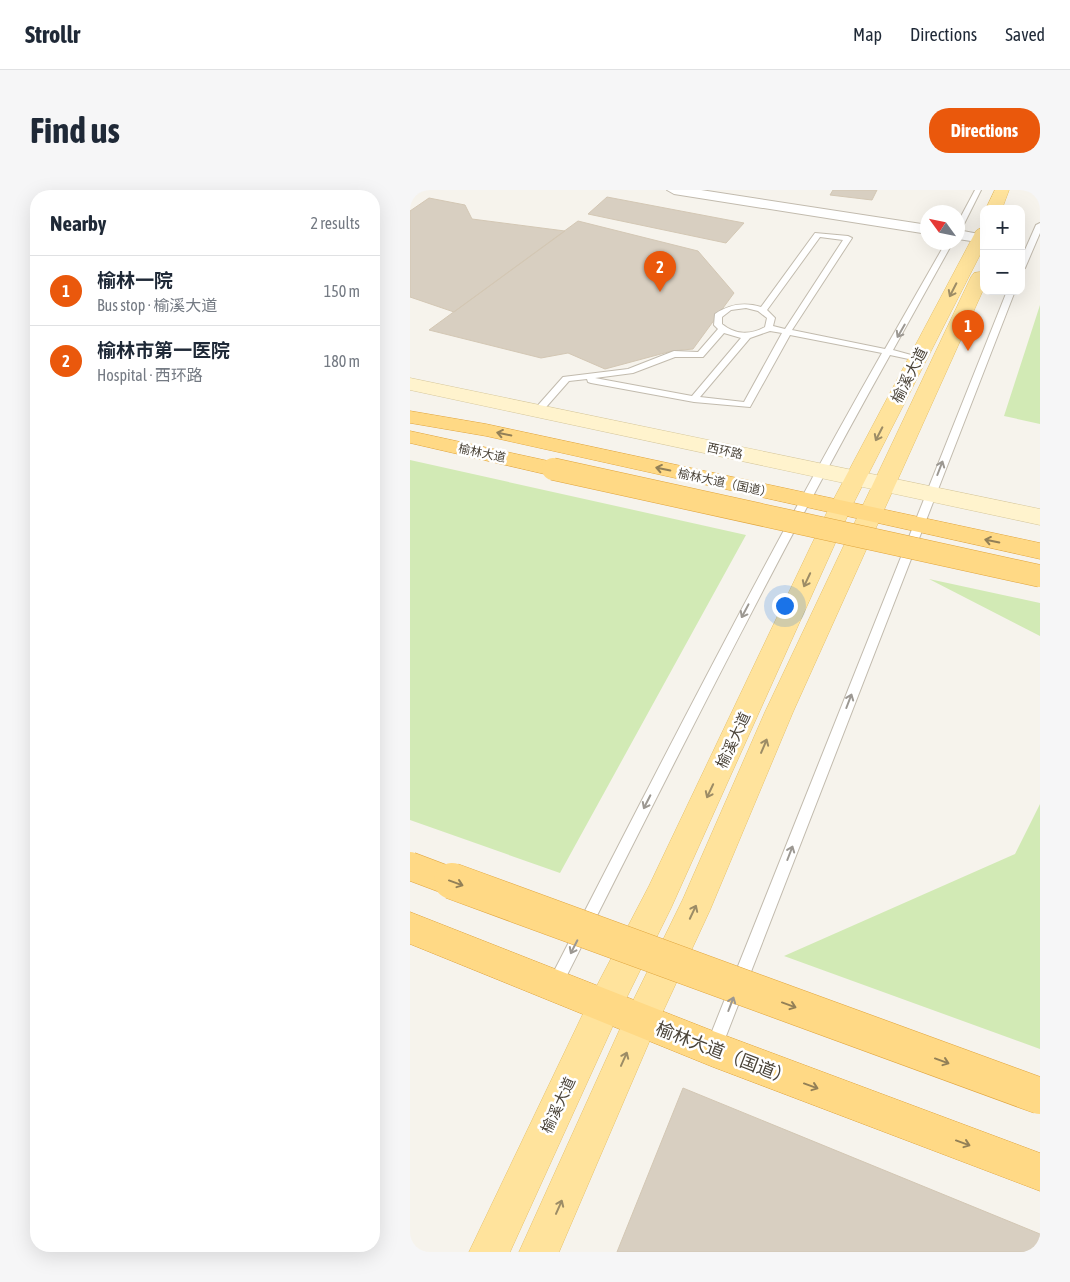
<!DOCTYPE html>
<meta charset="utf-8">
<style>
body{margin:0;font-family:"Asap Condensed","Noto Sans SC",sans-serif;background:#f6f6f7;color:#1f2937}
.controls{position:absolute;right:15px;top:15px;display:grid;overflow:hidden;border-radius:10px;box-shadow:0 5px 20px #0002}
.controls button{width:45px;height:45px;display:grid;place-items:center;padding:0;border:0;border-bottom:1px solid #e0e1e3;background:#fff;color:#1f2937;font:25px sans-serif}
.compass{position:absolute;left:510px;top:15px;width:45px;height:45px;border-radius:50%;background:#fff;box-shadow:0 5px 20px #0002;rotate:303deg}
.you{position:absolute;left:374px;top:415px;width:18px;height:18px;margin:-12px;border:4px solid #fff;border-radius:50%;background:#1a73e8;box-shadow:0 0 0 8px #1a73e833}
.badge{display:grid;place-items:center;width:32px;height:32px;border-radius:50%;background:#ea580c;color:#fff;font-size:16px;font-weight:700}
.pin{position:absolute;translate:-50% -41px;filter:drop-shadow(0 1px 2px #0008)}
.pin::after{content:'';position:absolute;top:26px;width:18px;height:15px;background:inherit;clip-path:polygon(0 0,100% 0,50% 100%)}
.list{margin:0;padding:0;list-style:none}
h2{display:flex;justify-content:space-between;align-items:center;height:65px;margin:0;padding:0 20px;font-size:21px}
h2 small{font-size:16px;font-weight:400;color:#747a83}
.list li{display:grid;grid-template-columns:32px 1fr auto;gap:15px;align-items:center;box-sizing:border-box;height:70px;padding:0 20px;border-top:1px solid #e0e1e3}
.list b{display:block;font-size:19px;white-space:nowrap}
.list p{margin:0;font-size:16px;white-space:nowrap;color:#747a83}
.list em{font-size:16px;font-style:normal;color:#747a83}
.map{position:relative;flex:none;width:630px;height:1062px;overflow:hidden;border-radius:20px}
header{display:flex;align-items:center;gap:30px;box-sizing:border-box;height:70px;padding:0 25px;background:#fff;border-bottom:1px solid #e0e1e3}
header strong{font-size:24px}
nav{display:flex;gap:28px;margin-inline-start:auto;font-size:18px}
.intro{display:flex;align-items:center;justify-content:space-between;box-sizing:border-box;height:120px;padding:0 30px}
h1{margin:0;font-size:35px}
.button{padding:12px 22px;border-radius:20px;background:#ea580c;color:#fff;font-size:18px;font-weight:700}
main{display:flex;gap:30px;padding:0 30px}
aside{flex:1;background:#fff;border-radius:20px;box-shadow:0 5px 20px #0002}
.map>svg:first-child{display:block}
.green{fill:#d2eab5}
.building{fill:#d8cfc1;stroke:#d3c7b4}
.lines{fill:none;stroke-linecap:round;stroke-linejoin:round}
.service-casing{stroke:#c2bbae;stroke-width:2}
.minor-casing{stroke:#c2bbae;stroke-width:2}
.secondary-casing{stroke:#d6c79b;stroke-width:1}
.primary-casing{stroke:#e6c16a;stroke-width:1}
.trunk-casing{stroke:#e0a43c;stroke-width:1}
.service{fill:#fff;fill-rule:evenodd}
.minor{fill:#fff;fill-rule:evenodd}
.secondary{fill:#fff3cd;fill-rule:evenodd}
.primary{fill:#ffe39c;fill-rule:evenodd}
.trunk{fill:#ffd985;fill-rule:evenodd}
.trunk-bridge-far2-casing{stroke:#e0a43c;stroke-width:23;stroke-linecap:butt}
.trunk-bridge-far1-casing{stroke:#e0a43c;stroke-width:29;stroke-linecap:butt}
.trunk-bridge-casing{stroke:#e0a43c;stroke-width:37;stroke-linecap:butt}
.trunk-bridge-far2{stroke:#ffd985;stroke-width:22}
.trunk-bridge-far1{stroke:#ffd985;stroke-width:28}
.trunk-bridge{stroke:#ffd985;stroke-width:36}
.oneway{stroke:#9c8c66}
.oneway2{stroke:#9c9892}
.oneway3{stroke:#938057}
.labels{text-anchor:middle;dominant-baseline:central;stroke-width:5;stroke-linejoin:round;paint-order:stroke}
.far-street-label{font-size:12px;fill:#4b4439;stroke:#fff}
.street-label{font-size:15px;fill:#4b4439;stroke:#fff}
.near-street-label{font-size:18px;fill:#4b4439;stroke:#fff}
</style>
<header>
<strong>Strollr</strong>
<nav><a>Map</a><a>Directions</a><a>Saved</a></nav>
</header>
<div class="intro"><h1>Find us</h1><a class="button">Directions</a></div>
<main>
<aside>
<h2>Nearby<small>2 results</small></h2>
<ul class="list">
<li><span class="badge">1</span><div><b>榆林一院</b><p>Bus stop · 榆溪大道</p></div><em>150 m</em></li>
<li><span class="badge">2</span><div><b>榆林市第一医院</b><p>Hospital · 西环路</p></div><em>180 m</em></li>
</ul>
</aside>
<div class="map">
<svg width="630" height="1062" viewBox="0 0 630 1062">
<rect width="100%" height="100%" fill="#f6f3ec"/>
<!-- green -->
<path class="green" d="M630,115V234L594,226Z
M0,270L336,345L150,683L0,630Z
M519,389L630,413V446Z
M630,614V859L374,766L605,664Z"/>
<!-- building -->
<path class="building" d="M423,0H467L462,10L420,5Z
M197,7L334,33L316,53L178,24Z
M19,8L55,15L62,29L155,41L44,122L0,107V21Z
M168,31L288,61L324,103L283,159L262,161L195,179L158,163L131,168L19,140Z
M273,898L630,1044V1062H207Z"/>
<g class="lines">
<!-- service casing -->
<g class="service-casing">
<path id="service" d="M565,0H571L552,38L548,40V32Z
M630,33V43L615,78L611,80V69L626,35Z
M405,43L438,46L442,48L382,140L475,159L536,52H543L483,160L512,168L508,171L480,165C363,374 257,587 149,801L144,804L139,801L136,796L139,791C247,580 355,369 472,163L380,145L340,217L284,212L181,193L178,192L177,189L159,191L130,224H124L122,222L153,187L218,179L264,161L288,162L308,139L304,135L305,124C320,114 334,112 351,117ZM410,47L433,50L375,139L363,136L365,128L357,120ZM336,118L348,121L357,128L355,137C341,145 325,145 312,134V127L321,120ZM360,141L372,143L334,212L290,207L340,148ZM314,143L331,148L282,206L185,188L223,183L265,167H293Z
M597,101H605L311,859L309,865L303,867L297,865L295,859Z"/>
</g>
<!-- minor casing -->
<g class="minor-casing">
<path id="minor" d="M257,0H291L518,35V44L264,4Z
M548,40L574,45V53L548,49Z"/>
</g>
<!-- secondary casing -->
<g class="secondary-casing">
<path id="secondary" d="M0,188L630,319V335L0,200Z"/>
</g>
<!-- primary casing -->
<g class="primary-casing">
<path id="primary" d="M585,0H599L592,19H576Z
M574,36V57L441,318L261,718L206,829L100,1062H59L182,805L239,696L419,318L566,41Z
M570,82L574,83V98L383,522L300,720L243,843L149,1062H109L219,819L273,709L355,522L561,87L564,83Z"/>
</g>
<!-- trunk casing -->
<g class="trunk-casing">
<path id="trunk" d="M0,221L76,234L630,353V369L76,246L0,233Z
M0,241L143,272L151,274L154,279L151,284L143,286L0,253Z
M0,722L303,841L630,963V1001L303,877L0,754Z"/>
</g>
<!-- service -->
<use href="#service" class="service"/>
<!-- minor -->
<use href="#minor" class="minor"/>
<!-- secondary -->
<use href="#secondary" class="secondary"/>
<!-- primary -->
<use href="#primary" class="primary"/>
<!-- trunk -->
<use href="#trunk" class="trunk"/>
<!-- trunk-bridge-far2 casing -->
<g class="trunk-bridge-far2-casing">
<path id="trunk-bridge-far2" d="M143,279L630,386"/>
</g>
<!-- trunk-bridge-far1 casing -->
<g class="trunk-bridge-far1-casing">
<path id="trunk-bridge-far1" d="M0,676L45,693"/>
</g>
<!-- trunk-bridge casing -->
<g class="trunk-bridge-casing">
<path id="trunk-bridge" d="M42,691L630,906"/>
</g>
<!-- trunk-bridge-far2 -->
<use href="#trunk-bridge-far2" class="trunk-bridge-far2"/>
<!-- trunk-bridge-far1 -->
<use href="#trunk-bridge-far1" class="trunk-bridge-far1"/>
<!-- trunk-bridge -->
<use href="#trunk-bridge" class="trunk-bridge"/>
</g>
<!-- one-way arrows -->
<defs><path id="oneway-shaft" d="M-6 0H5M1.5-3L5.5 0L1.5 3" fill="none" stroke-width="1.6" stroke-linecap="round" stroke-linejoin="round" transform="scale(1.25)"/></defs>
<g class="oneway">
<use href="#oneway-shaft" transform="translate(543 100) rotate(117)"/>
<use href="#oneway-shaft" transform="translate(469 244) rotate(117)"/>
<use href="#oneway-shaft" transform="translate(397 390) rotate(115)"/>
<use href="#oneway-shaft" transform="translate(354 556) rotate(-67)"/>
<use href="#oneway-shaft" transform="translate(300 601) rotate(115)"/>
<use href="#oneway-shaft" transform="translate(283 722) rotate(-65)"/>
<use href="#oneway-shaft" transform="translate(214 869) rotate(-66)"/>
<use href="#oneway-shaft" transform="translate(149 1017) rotate(-66)"/>
</g>
<g class="oneway2">
<use href="#oneway-shaft" transform="translate(491 141) rotate(120)"/>
<use href="#oneway-shaft" transform="translate(530 278) rotate(-69)"/>
<use href="#oneway-shaft" transform="translate(335 421) rotate(118)"/>
<use href="#oneway-shaft" transform="translate(439 511) rotate(-69)"/>
<use href="#oneway-shaft" transform="translate(237 612) rotate(117)"/>
<use href="#oneway-shaft" transform="translate(380 663) rotate(-69)"/>
<use href="#oneway-shaft" transform="translate(164 757) rotate(117)"/>
<use href="#oneway-shaft" transform="translate(321 814) rotate(-69)"/>
</g>
<g class="oneway3">
<use href="#oneway-shaft" transform="translate(94 244) rotate(-168)"/>
<use href="#oneway-shaft" transform="translate(253 279) rotate(-168)"/>
<use href="#oneway-shaft" transform="translate(582 351) rotate(-168)"/>
<use href="#oneway-shaft" transform="translate(46 693) rotate(20)"/>
<use href="#oneway-shaft" transform="translate(379 815) rotate(20)"/>
<use href="#oneway-shaft" transform="translate(532 871) rotate(20)"/>
<use href="#oneway-shaft" transform="translate(401 896) rotate(20)"/>
<use href="#oneway-shaft" transform="translate(553 953) rotate(20)"/>
</g>
<g class="labels">
<!-- far-street labels -->
<g class="far-street-label">
<text transform="translate(315 261) rotate(12)">西环路</text>
<text transform="translate(72 263) rotate(12)">榆林大道</text>
<text transform="translate(315 293) rotate(12)">榆林大道（国道）</text>
</g>
<!-- street labels -->
<g class="street-label">
<text transform="translate(499 185) rotate(-63)">榆溪大道</text>
<text transform="translate(323 550) rotate(-65)">榆溪大道</text>
<text transform="translate(148 915) rotate(-65)">榆溪大道</text>
</g>
<!-- near-street labels -->
<g class="near-street-label">
<text transform="translate(314 863) rotate(21)">榆林大道（国道）</text>
</g>
</g>
</svg>
<div class="controls">
<button>+</button>
<button>−</button>
</div>
<svg class="compass" viewBox="-18 -18 36 36"><path d="M0-13l5 13h-10z" fill="#e53935"/><path d="M0 13l5-13h-10z" fill="#747a83"/></svg>
<div class="you"></div>
<div class="pin badge" style="left:558px;top:161px">1</div>
<div class="pin badge" style="left:250px;top:102px">2</div>
</div>
</main>
